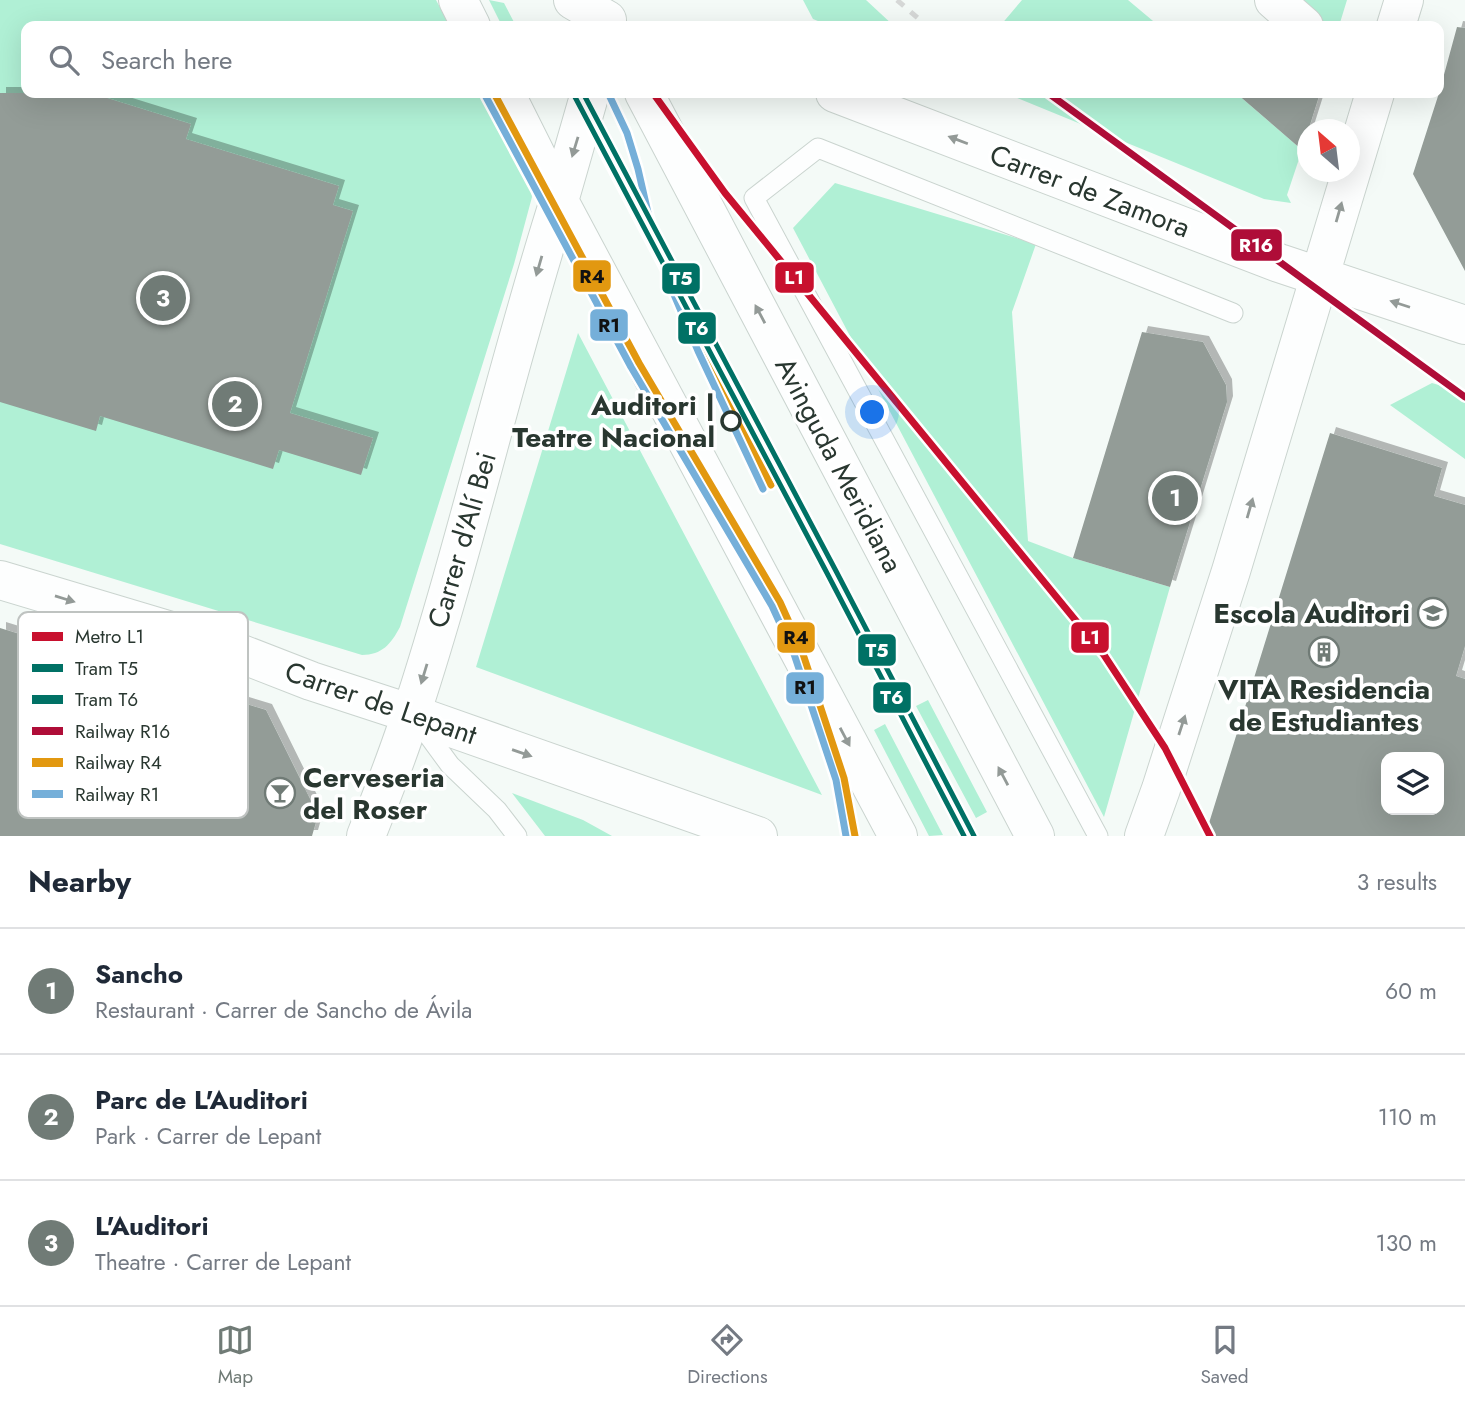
<!DOCTYPE html>
<meta charset="utf-8">
<style>
body{margin:0;font-family:Jost,sans-serif;background:#f6f6f7;color:#1f2937}
.controls{position:absolute;right:21px;bottom:21px;display:grid;overflow:hidden;border-radius:14px;box-shadow:0 7px 28px #0002}
.controls button{width:63px;height:63px;display:grid;place-items:center;padding:0;border:0;border-bottom:2px solid #e0e1e3;background:#fff;color:#1f2937;font:35px sans-serif}
.compass{position:absolute;left:1297px;top:119px;width:63px;height:63px;border-radius:50%;background:#fff;box-shadow:0 7px 28px #0002;rotate:332deg}
.you{position:absolute;left:873px;top:413px;width:24px;height:24px;margin:-18px;border:5px solid #fff;border-radius:50%;background:#1a73e8;box-shadow:0 0 0 10px #1a73e833}
.badge{display:grid;place-items:center;width:46px;height:46px;border-radius:50%;background:#707b76;color:#fff;font-size:23px;font-weight:700}
.pin{position:absolute;translate:-50% -50%;border:4px solid #fff;box-shadow:0 2px 7px #0006}
.list{margin:0;padding:0;list-style:none}
h2{display:flex;justify-content:space-between;align-items:center;height:91px;margin:0;padding:0 28px;font-size:30px}
h2 small{font-size:23px;font-weight:400;color:#747a83}
.list li{display:grid;grid-template-columns:46px 1fr auto;gap:21px;align-items:center;box-sizing:border-box;height:126px;padding:0 28px;border-top:2px solid #e0e1e3}
.list b{display:block;font-size:26px;white-space:nowrap}
.list p{margin:0;font-size:23px;white-space:nowrap;color:#747a83}
.list em{font-size:23px;font-style:normal;color:#747a83}
.icon{flex:none;width:38px;height:38px;fill:none;stroke:currentColor;stroke-width:2;stroke-linecap:round;stroke-linejoin:round}
.map{position:relative;flex:none;width:1465px;height:836px;overflow:hidden}
.search{position:absolute;background:#fff;box-shadow:0 7px 28px #0002;left:21px;right:21px;top:21px;height:77px;display:flex;align-items:center;gap:18px;box-sizing:border-box;padding:0 24px;border-radius:14px;color:#747a83;font-size:26px}
.sheet{height:469px;background:#fff}
nav{display:flex;justify-content:space-around;align-items:center;box-sizing:border-box;height:98px;border-top:2px solid #e0e1e3;background:#fff;font-size:19px;color:#747a83}
nav a{display:grid;justify-items:center;gap:4px}
nav .on{color:#707b76}
.map>svg:first-child{display:block}
.green{fill:#b0f0d5}
.building{fill:#939c97;fill-rule:evenodd;filter:url(#shadow)}
.lines{fill:none;stroke-linecap:round;stroke-linejoin:round}
.lane-casing{stroke:#cad4cf;stroke-width:21}
.street-casing{stroke:#cad4cf;stroke-width:40}
.secondary-casing{stroke:#cad4cf;stroke-width:40}
.lane{stroke:#fdfefe;stroke-width:19}
.street{stroke:#fdfefe;stroke-width:38}
.secondary{stroke:#fdfefe;stroke-width:38}
.rail{stroke:#d6d8d7;stroke-width:5;stroke-dasharray:9 9;stroke-linecap:butt}
.rail-1-casing{stroke:#fff;stroke-width:12}
.rail-2-casing{stroke:#fff;stroke-width:12}
.rail-3-casing{stroke:#fff;stroke-width:12}
.rail-1{stroke:#af0d38;stroke-width:7}
.rail-2{stroke:#e29810;stroke-width:7}
.rail-3{stroke:#75afd9;stroke-width:7}
.tram-1-casing{stroke:#fff;stroke-width:10}
.tram-2-casing{stroke:#fff;stroke-width:10}
.tram-1{stroke:#007165;stroke-width:5}
.tram-2{stroke:#007165;stroke-width:5}
.metro-1-casing{stroke:#fff;stroke-width:12}
.metro-1{stroke:#c8102e;stroke-width:7}
.oneway{fill:#939a97}
.stop-dot{fill:#fff;stroke:#293730;stroke-width:3.5}
.labels{text-anchor:middle;dominant-baseline:central;stroke-width:7;stroke-linejoin:round;paint-order:stroke}
.street-label{font-size:28px;fill:#293730;stroke:#fff}
.stop-label{font-size:28px;font-weight:bold;fill:#293730;stroke:#fff;text-anchor:end}
.poi-label{font-size:28px;font-weight:bold;fill:#293730;stroke:#fff;text-anchor:end}
.key{fill:#fff;stroke:#bfc3c1;stroke-width:2}
.key-label{font-size:19px;fill:#293730}
.line-badge{stroke:#fff;stroke-width:2.5}
.badge-label{font-size:19px;text-anchor:middle;font-weight:bold;fill:#fff}
.pale-badge-label{font-size:19px;text-anchor:middle;font-weight:bold;fill:#111}
</style>
<div class="map">
<svg width="1465" height="836" viewBox="0 0 1465 836">
<defs>
<filter id="shadow"><feDropShadow dx="6" dy="-6" stdDeviation="0" flood-color="#0004"/></filter>
</defs>
<rect width="100%" height="100%" fill="#f4faf7"/>
<!-- green -->
<path class="green" d="M0,0H436L450,26H26V93H485L528,174L532,197L514,264L400,627C391,644 382,655 362,655L0,544Z
M489,0L504,3L516,26H502Z
M803,0H866L894,26H830L813,19Z
M1022,0H1128L1159,26H1000Z
M1296,0H1347L1339,26H1325Z
M1005,93H1236L1302,150L1287,195L1291,203L1264,199Z
M835,183L1036,244L1012,312L1028,541L1073,558L1170,587L1104,817L793,228Z
M578,333L822,795L476,667Z
M1432,383L1465,393V459L1390,405Z
M928,700L987,812L976,818L916,706Z
M885,724L943,835L929,836L874,730Z
M512,793L583,820L612,836H545Z"/>
<!-- building -->
<path class="building" d="M1457,27L1465,28V271L1413,174L1439,93Z
M0,93H91L191,124L186,139L339,186L333,205L353,211L290,413L373,438L361,475L279,450L273,469L100,416L96,431L0,402Z
M1236,93H1320L1302,150Z
M1142,332L1203,342L1226,385L1227,402L1170,587L1073,558Z
M1330,433L1442,468L1434,496L1465,505V646L1456,676L1465,679V836H1205ZM1386,757H1439V810H1386Z
M0,628L266,710L318,815L312,836H0Z"/>
<g class="lines">
<!-- lane casing -->
<g class="lane-casing">
<path id="lane" d="M417,720L450,765L497,810L517,836
M1098,836L754,198L818,148L1233,313"/>
</g>
<!-- street casing -->
<g class="street-casing">
<path id="street" d="M1274,0L1304,26
M1396,26L1404,0
M835,93L1279,263L1465,325
M0,580L221,646L311,681L412,714L758,836
M366,836C382,795 399,753 412,711C467,543 505,370 559,201
M1144,836L1161,789L1231,571L1375,93"/>
</g>
<!-- secondary casing -->
<g class="secondary-casing">
<path id="secondary" d="M458,0L471,26
M573,0L607,20
M505,93L559,201L898,836
M644,93L1035,836
M559,201L590,93"/>
</g>
<!-- lane -->
<use href="#lane" class="lane"/>
<!-- street -->
<use href="#street" class="street"/>
<!-- secondary -->
<use href="#secondary" class="secondary"/>
<!-- rail -->
<path class="rail" d="M897,0L927,26"/>
<!-- rail-1 casing -->
<g class="rail-1-casing">
<path id="rail-1" d="M1048,93L1465,397"/>
</g>
<!-- rail-2 casing -->
<g class="rail-2-casing">
<path id="rail-2" d="M494,93L639,363L780,602L802,651L844,778L855,836
M573,93L706,347L771,485"/>
</g>
<!-- rail-3 casing -->
<g class="rail-3-casing">
<path id="rail-3" d="M486,97L631,367L772,606L794,654L836,780L846,836
M610,97L627,133L638,169L649,217L672,290L698,351L763,489"/>
</g>
<!-- rail-1 -->
<use href="#rail-1" class="rail-1"/>
<!-- rail-2 -->
<use href="#rail-2" class="rail-2"/>
<!-- rail-3 -->
<use href="#rail-3" class="rail-3"/>
<!-- tram-1 casing -->
<g class="tram-1-casing">
<path id="tram-1" d="M583,93L836,571L974,836"/>
</g>
<!-- tram-2 casing -->
<g class="tram-2-casing">
<path id="tram-2" d="M575,97L828,575L964,836"/>
</g>
<!-- tram-1 -->
<use href="#tram-1" class="tram-1"/>
<!-- tram-2 -->
<use href="#tram-2" class="tram-2"/>
<!-- metro-1 casing -->
<g class="metro-1-casing">
<path id="metro-1" d="M653,93L725,193L1104,655L1165,748L1210,836"/>
</g>
<!-- metro-1 -->
<use href="#metro-1" class="metro-1"/>
</g>
<!-- one-way arrows -->
<defs><path id="oneway-solid" d="M-6-.8H1V-3.2L6.5 0L1 3.2V.8H-6Z" transform="scale(1.75)"/></defs>
<g class="oneway">
<use href="#oneway-solid" transform="translate(958 140) rotate(-159)"/>
<use href="#oneway-solid" transform="translate(575 147) rotate(107)"/>
<use href="#oneway-solid" transform="translate(1339 212) rotate(-74)"/>
<use href="#oneway-solid" transform="translate(539 266) rotate(106)"/>
<use href="#oneway-solid" transform="translate(1400 304) rotate(-162)"/>
<use href="#oneway-solid" transform="translate(760 314) rotate(-118)"/>
<use href="#oneway-solid" transform="translate(1250 508) rotate(-74)"/>
<use href="#oneway-solid" transform="translate(65 599) rotate(17)"/>
<use href="#oneway-solid" transform="translate(424 674) rotate(107)"/>
<use href="#oneway-solid" transform="translate(1182 725) rotate(-72)"/>
<use href="#oneway-solid" transform="translate(845 737) rotate(62)"/>
<use href="#oneway-solid" transform="translate(522 753) rotate(19)"/>
<use href="#oneway-solid" transform="translate(1003 776) rotate(-118)"/>
</g>
<!-- icons -->
<defs>
<g id="school-ring" transform="scale(1.575)"><circle r="9.5" fill="#fff" stroke="#707b76" stroke-width="1.5"/><path d="M0-5L7-2L0 1L-7-2ZM-4 1L0 2.5L4 1V4Q0 6-4 4Z" fill="#707b76"/></g>
<g id="building-ring" transform="scale(1.575)"><circle r="9.5" fill="#fff" stroke="#707b76" stroke-width="1.5"/><path d="M-4-6H4V6H1V3H-1V6H-4ZM-2.5-4.3h1.7v1.8h-1.7ZM.8-4.3h1.7v1.8H.8ZM-2.5-1h1.7V.8h-1.7ZM.8-1h1.7V.8H.8Z" fill="#707b76"/></g>
<g id="bar-ring" transform="scale(1.575)"><circle r="9.5" fill="#fff" stroke="#707b76" stroke-width="1.5"/><path d="M-6-5H6L.8 .8V4.5H3.5V6h-7V4.5H-.8V.8Z" fill="#707b76"/></g>
</defs>
<g fill-rule="evenodd">
<use href="#school-ring" x="1433" y="613"/>
<use href="#building-ring" x="1324" y="652"/>
<use href="#bar-ring" x="280" y="793"/>
</g>
<!-- markers -->
<circle class="stop-dot" cx="731" cy="421" r="9"/>
<g class="labels">
<!-- street labels -->
<g class="street-label">
<text transform="translate(1090 191) rotate(21)">Carrer de Zamora</text>
<text transform="translate(839 465) rotate(62)">Avinguda Meridiana</text>
<text transform="translate(462 540) rotate(-74)">Carrer d'Alí Bei</text>
<text transform="translate(381 703) rotate(19)">Carrer de Lepant</text>
</g>
<!-- stop labels -->
<g class="stop-label">
<text x="715" y="405">Auditori |<tspan x="715" dy="32">Teatre Nacional</tspan></text>
</g>
<!-- poi labels -->
<g class="poi-label">
<text x="1410" y="613">Escola Auditori</text>
<text x="1324" y="689" text-anchor="middle">VITA Residencia<tspan x="1324" dy="32">de Estudiantes</tspan></text>
<text x="303" y="777" text-anchor="start">Cerveseria<tspan x="303" dy="32">del Roser</tspan></text>
</g>
</g>
<!-- legend -->
<rect x="18" y="612" width="230" height="206" rx="10" class="key"/>
<rect x="32" y="632" width="31" height="9" fill="#c8102e"/>
<rect x="32" y="664" width="31" height="8" fill="#007165"/>
<rect x="32" y="695" width="31" height="9" fill="#007165"/>
<rect x="32" y="727" width="31" height="8" fill="#af0d38"/>
<rect x="32" y="758" width="31" height="9" fill="#e29810"/>
<rect x="32" y="790" width="31" height="8" fill="#75afd9"/>
<g class="key-label">
<text x="75" y="643">Metro L1</text>
<text x="75" y="675">Tram T5</text>
<text x="75" y="706">Tram T6</text>
<text x="75" y="738">Railway R16</text>
<text x="75" y="769">Railway R4</text>
<text x="75" y="801">Railway R1</text>
</g>
<g class="line-badge">
<rect x="1230" y="228" width="53" height="34" rx="7" fill="#af0d38"/>
<rect x="572" y="259" width="40" height="34" rx="7" fill="#e29810"/>
<rect x="774" y="261" width="41" height="33" rx="7" fill="#c8102e"/>
<rect x="661" y="262" width="40" height="33" rx="7" fill="#007165"/>
<rect x="589" y="308" width="40" height="34" rx="7" fill="#75afd9"/>
<rect x="677" y="311" width="40" height="34" rx="7" fill="#007165"/>
<rect x="776" y="621" width="40" height="33" rx="7" fill="#e29810"/>
<rect x="1070" y="621" width="40" height="33" rx="7" fill="#c8102e"/>
<rect x="857" y="633" width="40" height="34" rx="7" fill="#007165"/>
<rect x="785" y="671" width="40" height="34" rx="7" fill="#75afd9"/>
<rect x="872" y="681" width="40" height="33" rx="7" fill="#007165"/>
</g>
<g class="badge-label">
<text x="1256" y="252">R16</text>
<text x="794" y="284">L1</text>
<text x="681" y="285">T5</text>
<text x="697" y="335">T6</text>
<text x="1090" y="644">L1</text>
<text x="877" y="657">T5</text>
<text x="892" y="704">T6</text>
</g>
<g class="pale-badge-label">
<text x="592" y="283">R4</text>
<text x="609" y="332">R1</text>
<text x="796" y="644">R4</text>
<text x="805" y="694">R1</text>
</g>
</svg>
<div class="controls">
<button><svg class="icon" aria-label="layers" viewBox="0 0 24 24"><path d="M12 4l9 5-9 5-9-5zM3 14l9 5 9-5"/></svg></button>
</div>
<svg class="compass" viewBox="-18 -18 36 36"><path d="M0-13l5 13h-10z" fill="#e53935"/><path d="M0 13l5-13h-10z" fill="#747a83"/></svg>
<div class="you"></div>
<div class="pin badge" style="left:1175px;top:498px">1</div>
<div class="pin badge" style="left:235px;top:404px">2</div>
<div class="pin badge" style="left:163px;top:298px">3</div>
<div class="search"><svg class="icon" aria-label="search" viewBox="0 0 24 24"><circle cx="10" cy="10" r="6"/><path d="M15 15l6 6"/></svg>Search here</div>
</div>
<section class="sheet">
<h2>Nearby<small>3 results</small></h2>
<ul class="list">
<li><span class="badge">1</span><div><b>Sancho</b><p>Restaurant · Carrer de Sancho de Ávila</p></div><em>60 m</em></li>
<li><span class="badge">2</span><div><b>Parc de L'Auditori</b><p>Park · Carrer de Lepant</p></div><em>110 m</em></li>
<li><span class="badge">3</span><div><b>L'Auditori</b><p>Theatre · Carrer de Lepant</p></div><em>130 m</em></li>
</ul>
</section>
<nav>
<a class="on"><svg class="icon" aria-label="map" viewBox="0 0 24 24"><path d="M3 6l6-2 6 2 6-2v14l-6 2-6-2-6 2zM9 4v14M15 6v14"/></svg>Map</a>
<a><svg class="icon" aria-label="directions" viewBox="0 0 24 24"><path d="M12 3l9 9-9 9-9-9zM9 14v-3h6M13 9l2 2-2 2"/></svg>Directions</a>
<a><svg class="icon" aria-label="saved" viewBox="0 0 24 24"><path d="M7 4h10v16l-5-4-5 4z"/></svg>Saved</a>
</nav>
